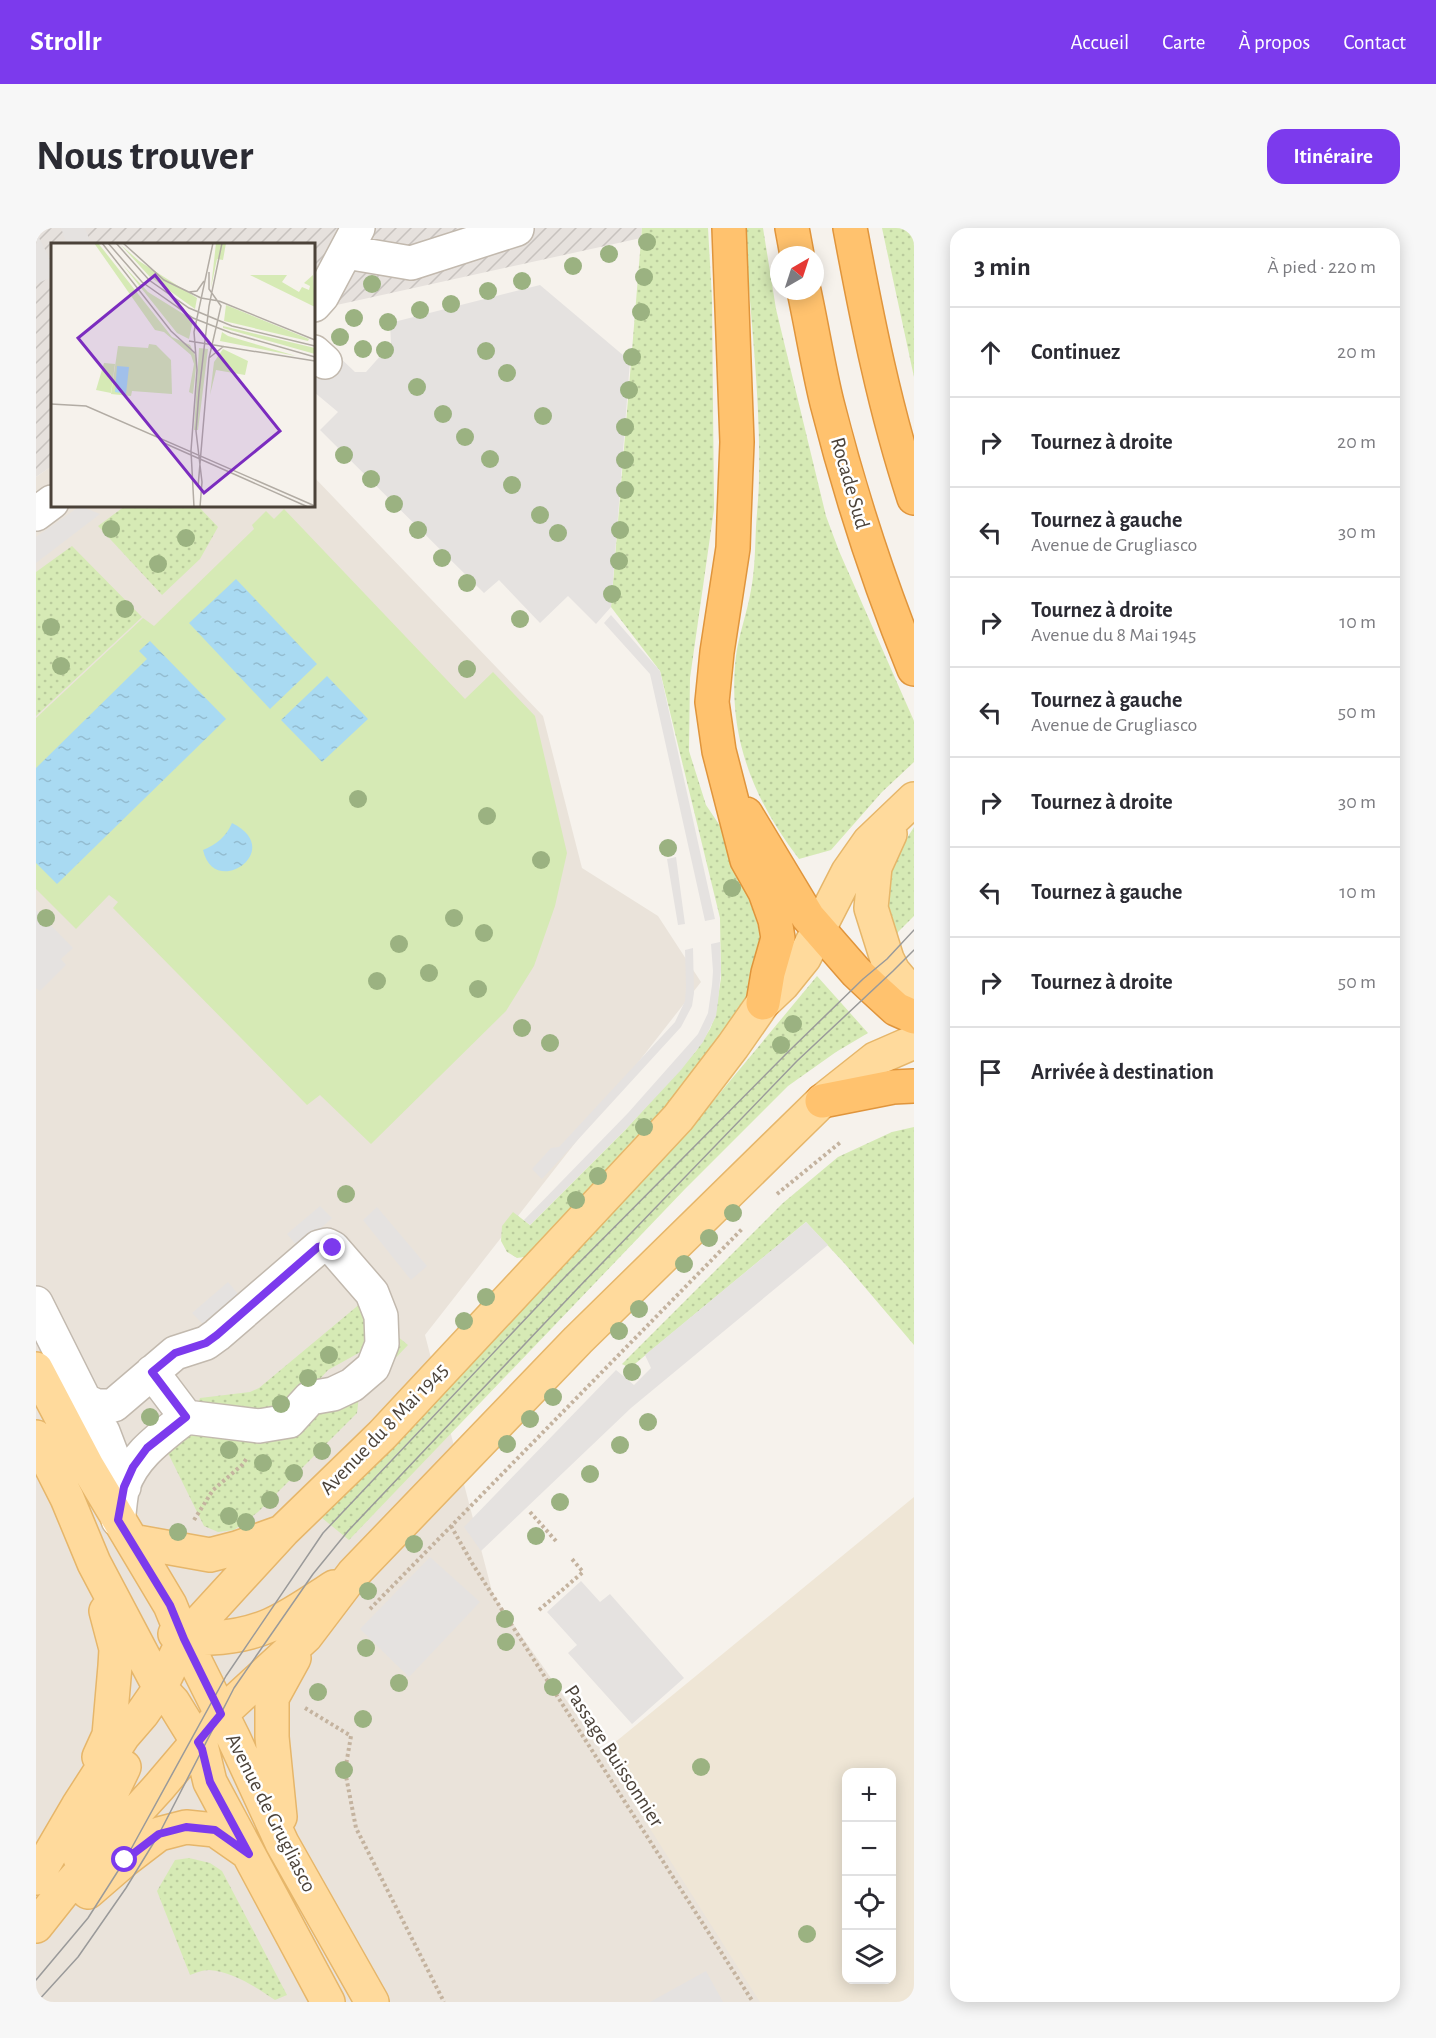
<!DOCTYPE html>
<html lang="fr">
<meta charset="utf-8">
<style>
body{margin:0;font-family:"Alegreya Sans",sans-serif;background:#f7f7f7;color:#2b2b33}
.controls{position:absolute;right:18px;bottom:18px;display:grid;overflow:hidden;border-radius:12px;box-shadow:0 3px 15px #0003}
.controls button{width:54px;height:54px;display:grid;place-items:center;padding:0;border:0;border-bottom:2px solid #e1e1e2;background:#fff;color:#2b2b33;font:30px sans-serif}
.compass{position:absolute;left:734px;top:18px;width:54px;height:54px;border-radius:50%;background:#fff;box-shadow:0 3px 15px #0003;rotate:39deg}
.stop{position:absolute;width:18px;height:18px;margin:-14px;border:4px solid #7c3aed;border-radius:50%;background:#fff}
.stop.end{background:#7c3aed;border-color:#fff;box-shadow:0 2px 6px #0008}
.list{margin:0;padding:0;list-style:none}
h2{display:flex;justify-content:space-between;align-items:center;height:78px;margin:0;padding:0 24px;font-size:26px}
h2 small{font-size:20px;font-weight:400;color:#7c7c81}
.list li{display:grid;grid-template-columns:39px 1fr auto;gap:18px;align-items:center;box-sizing:border-box;height:90px;padding:0 24px;border-top:2px solid #e1e1e2}
.list b{display:block;font-size:22px;white-space:nowrap}
.list p{margin:0;font-size:20px;white-space:nowrap;color:#7c7c81}
.list em{font-size:20px;font-style:normal;color:#7c7c81}
.icon{flex:none;width:33px;height:33px;fill:none;stroke:currentColor;stroke-width:2;stroke-linecap:round;stroke-linejoin:round}
.map{position:relative;flex:none;width:878px;height:1774px;overflow:hidden;border-radius:18px}
header{display:flex;align-items:center;gap:36px;box-sizing:border-box;height:84px;padding:0 30px;background:#7c3aed;color:#fff}
header strong{font-size:28px}
nav{display:flex;gap:33px;margin-inline-start:auto;font-size:21px}
.intro{display:flex;align-items:center;justify-content:space-between;box-sizing:border-box;height:144px;padding:0 36px}
h1{margin:0;font-size:42px}
.button{padding:15px 27px;border-radius:18px;background:#7c3aed;color:#fff;font-size:21px;font-weight:700}
main{display:flex;gap:36px;padding:0 36px}
aside{flex:1;background:#fff;border-radius:18px;box-shadow:0 3px 15px #0003}
.map>svg:first-child{display:block}
.residential{fill:#eae3da}
.industrial{fill:url(#industrial-furrows)}
.education{fill:#efe6d6;fill-rule:evenodd}
.green{fill:url(#green-dots)}
.pitch{fill:#d6eab5}
.parking{fill:#e5e2e0}
.water{fill:url(#water-ripples)}
.lines{fill:none;stroke-linecap:round;stroke-linejoin:round}
.minor-casing{stroke:#c2b9ae;stroke-width:36}
.major-casing{stroke:#e6b66a;stroke-width:36}
.highway-casing{stroke:#e0953c;stroke-width:36}
.path{stroke:#c4b39f;stroke-width:4;stroke-dasharray:3 3;stroke-linecap:butt}
.minor{stroke:#fff;stroke-width:33}
.major{stroke:#ffda9c;stroke-width:33}
.highway{stroke:#ffc26e;stroke-width:33}
.tram{stroke:#9a9a9a;stroke-width:1.5}
.tree{fill:#9bb281}
.route{stroke:#7c3aed;stroke-width:8}
.labels{text-anchor:middle;dominant-baseline:central;stroke-width:5;stroke-linejoin:round;paint-order:stroke}
.street-label{font-size:21px;fill:#4b4239;stroke:#fff}
.inset-road{fill:none;stroke:#b2aca4;stroke-width:1.5}
.view{fill:#7b2cbf;fill-opacity:0.15;stroke:#7b2cbf;stroke-width:3}
.inset-edge{fill:none;stroke:#4b4239;stroke-width:3}
</style>
<header>
<strong>Strollr</strong>
<nav><a>Accueil</a><a>Carte</a><a>À propos</a><a>Contact</a></nav>
</header>
<div class="intro"><h1>Nous trouver</h1><a class="button">Itinéraire</a></div>
<main>
<div class="map">
<svg width="878" height="1774" viewBox="0 0 878 1774">
<defs>
<pattern id="industrial-furrows" width="10" height="10" patternUnits="userSpaceOnUse" patternTransform="scale(1.5)"><rect width="10" height="10" fill="#e6e1dd"/><path d="M-1 1l2-2M0 10L10 0M9 11l2-2" fill="none" stroke="#c7c2be"/></pattern>
<pattern id="green-dots" width="8" height="8" patternUnits="userSpaceOnUse" patternTransform="scale(1.5)"><rect width="8" height="8" fill="#d6eab5"/><path d="M2 2h.1M6 6h.1" fill="none" stroke="#b9ca9c" stroke-width="1.8" stroke-linecap="round"/></pattern>
<pattern id="water-ripples" width="26" height="14" patternUnits="userSpaceOnUse" patternTransform="scale(1.5)"><rect width="26" height="14" fill="#a9daf2"/><path d="M2 4q2-2 4 0t4 0M15 11q2-2 4 0t4 0" fill="none" stroke="#93bcd0"/></pattern>
</defs>
<rect width="100%" height="100%" fill="#f6f2ec"/>
<!-- residential -->
<path class="residential" d="M16,238V278H278V249L507,488L546,640L622,688L665,754L389,1107L457,1367L741,1774H0V249Z"/>
<!-- industrial -->
<path class="industrial" d="M0,0H606L605,10L278,82V16H16V238L0,249Z"/>
<!-- education -->
<path class="education" d="M878,1269V1774H724L566,1525ZM810,1544H856V1752H810Z"/>
<!-- green -->
<path class="green" d="M606,0H672L676,71L678,281L654,450L653,523L670,577L727,662L726,723L699,811L502,1027L481,1030L471,1024L465,1013L466,998L477,984L494,997L590,901L660,823L674,801L679,789L685,750L684,690L624,443L575,379Z
M709,0H727L740,81L790,288L803,323L878,493V534L846,564L795,622L763,631C716,570 691,506 700,428C703,406 711,385 715,362C719,341 719,320 720,299C721,282 723,266 723,249C725,165 713,83 709,0Z
M846,0H878V149Z
M89,278H162L182,299L164,331L126,367L62,298Z
M36,318L106,389L0,488V344Z
M878,599V688L860,706C857,699 851,692 849,684C841,658 864,621 878,599Z
M781,748L832,805L800,824L752,858L649,961L313,1312L286,1290L523,1043L674,877Z
M878,899V1117L809,1036L770,994L594,1140L586,1136L747,975L802,929L856,904Z
M325,1075L336,1087L328,1122L292,1142L254,1184L161,1178L164,1170L214,1164L223,1160Z
M350,1099L372,1117L323,1168L321,1185L222,1284L198,1302L182,1304L168,1298L130,1221L152,1198L301,1169Z
M153,1630L174,1635L186,1643L251,1767L239,1772C220,1759 197,1744 173,1742C167,1742 159,1745 154,1747L121,1663L139,1632Z"/>
<!-- pitch -->
<path class="pitch" d="M248,281L429,471L457,444L499,488L531,625L519,678L498,738L470,783L335,916L284,867L271,877L77,680L82,674L73,667L40,701L0,661V490L107,390L118,398L218,301L216,297L230,283L238,291Z"/>
<!-- parking -->
<path class="parking" d="M25,0H49L55,16H31Z
M0,4L16,35V49L0,56Z
M504,57L594,133L575,379L560,396L532,368L504,395L463,352L448,365L284,202L302,184L278,164V147L298,124L319,144H330L355,116L354,95Z
M44,278L64,286L0,335V309Z
M575,387L624,443L679,691L669,693L614,446L568,395Z
M640,629L649,696L642,697L631,631Z
M0,682L37,720L25,731L30,737L4,763L0,760Z
M684,714L685,742L682,774L680,788L667,814L645,842L590,901L494,997L488,992L592,885L662,806L672,785L676,757L677,743L675,716Z
M657,720L658,765L656,778L645,799L506,951L496,941L515,920L523,919L639,794L649,773L650,759L649,722Z
M284,978L296,990L263,1020L251,1006Z
M341,979L391,1038L375,1052L327,992Z
M770,994L792,1017L595,1180L445,1323L428,1299L580,1142L598,1157L615,1140L609,1127Z
M192,1054L203,1067L167,1096L156,1085Z
M394,1329L444,1374L373,1449L324,1401Z
M545,1353L564,1374L574,1366L648,1450L596,1496L532,1425L541,1417L511,1384Z
M670,1743L687,1774H614Z"/>
<!-- water -->
<path class="water" d="M200,351L281,436L234,481L153,395Z
M114,413L190,491L21,656L0,635V540L111,431L103,423Z
M291,448L332,491L286,534L245,492Z
M196,595C251,622 178,672 167,622C181,616 190,609 196,595Z"/>
<g class="lines">
<!-- minor casing -->
<g class="minor-casing">
<path id="minor" d="M310,24L375,35L481,1
M278,77L286,68L322,0
M278,124L289,134
M0,286L16,274
M0,1075L48,1171L67,1204L88,1259
M116,1144L150,1189
M48,1171C58,1179 65,1179 78,1177L139,1125L170,1115L181,1107L283,1019L291,1017L297,1020L336,1065L345,1088L346,1116L337,1139L316,1157L297,1166L274,1170L253,1193L223,1198L150,1189C125,1209 97,1228 87,1259C84,1269 84,1282 82,1292"/>
</g>
<!-- major casing -->
<g class="major-casing">
<path id="major" d="M854,606L839,639L835,680L851,731L857,743L878,768
M0,1141L51,1238L134,1377L148,1411L198,1511L246,1615L336,1774
M0,1209L31,1270L58,1335L124,1460L137,1474L166,1521L174,1554L292,1774
M96,1313L174,1327L201,1320L243,1305
M139,1406C151,1412 162,1410 175,1410C229,1408 255,1387 298,1359
M63,1529L73,1507L79,1438L80,1421L70,1383
M244,1589L236,1509V1470L258,1430
M44,1630L88,1539
M0,1650L42,1578L87,1508L106,1486L124,1460L148,1411L247,1303L346,1207L642,890L697,818L727,775L747,756L768,730L812,644L833,614L878,571
M52,1664L89,1632L123,1606L150,1599L179,1602L212,1625
M0,1698L27,1664L123,1559L185,1486L270,1408L317,1346L542,1112L786,873L839,831L878,814"/>
</g>
<!-- highway casing -->
<g class="highway-casing">
<path id="highway" d="M693,0L701,214L698,290L697,320L681,424L676,474L683,523L711,632L729,664L739,692L742,710L732,745L727,775
M756,0L761,27
M814,0C831,91 849,182 878,270
M768,63C776,100 782,138 791,175C814,266 843,355 878,441
M710,586L772,689L820,744L837,760L860,781L878,789
M786,873L857,859L878,858"/>
</g>
<!-- path -->
<path class="path" d="M741,966L806,913
M494,1284L520,1313
M158,1292L177,1262L206,1237L211,1230
M415,1298L436,1335L717,1774
M334,1381L706,1001
M503,1382L547,1344L536,1331
M269,1480L315,1508L309,1543L320,1600L408,1774"/>
<!-- minor -->
<use href="#minor" class="minor"/>
<!-- major -->
<use href="#major" class="major"/>
<!-- highway -->
<use href="#highway" class="highway"/>
<!-- tram -->
<path class="tram" d="M0,1752L52,1690L89,1632L190,1448L287,1305L530,1048L752,824L827,751L851,731L878,702
M1,1774L42,1729L90,1660L123,1606L198,1460L277,1346L312,1303L542,1060L761,833L857,743L878,722"/>
</g>
<!-- trees -->
<g class="tree">
<circle cx="611" cy="14" r="9"/>
<circle cx="573" cy="26" r="9"/>
<circle cx="537" cy="38" r="9"/>
<circle cx="608" cy="49" r="9"/>
<circle cx="486" cy="53" r="9"/>
<circle cx="336" cy="56" r="9"/>
<circle cx="452" cy="63" r="9"/>
<circle cx="415" cy="76" r="9"/>
<circle cx="384" cy="82" r="9"/>
<circle cx="605" cy="84" r="9"/>
<circle cx="318" cy="90" r="9"/>
<circle cx="352" cy="94" r="9"/>
<circle cx="304" cy="109" r="9"/>
<circle cx="327" cy="121" r="9"/>
<circle cx="349" cy="122" r="9"/>
<circle cx="450" cy="123" r="9"/>
<circle cx="596" cy="129" r="9"/>
<circle cx="471" cy="145" r="9"/>
<circle cx="381" cy="159" r="9"/>
<circle cx="593" cy="162" r="9"/>
<circle cx="407" cy="186" r="9"/>
<circle cx="507" cy="188" r="9"/>
<circle cx="589" cy="199" r="9"/>
<circle cx="429" cy="209" r="9"/>
<circle cx="308" cy="227" r="9"/>
<circle cx="454" cy="231" r="9"/>
<circle cx="589" cy="232" r="9"/>
<circle cx="335" cy="251" r="9"/>
<circle cx="476" cy="257" r="9"/>
<circle cx="589" cy="262" r="9"/>
<circle cx="358" cy="276" r="9"/>
<circle cx="504" cy="287" r="9"/>
<circle cx="75" cy="301" r="9"/>
<circle cx="382" cy="302" r="9"/>
<circle cx="584" cy="302" r="9"/>
<circle cx="522" cy="305" r="9"/>
<circle cx="150" cy="310" r="9"/>
<circle cx="406" cy="330" r="9"/>
<circle cx="583" cy="333" r="9"/>
<circle cx="122" cy="336" r="9"/>
<circle cx="431" cy="355" r="9"/>
<circle cx="576" cy="366" r="9"/>
<circle cx="89" cy="381" r="9"/>
<circle cx="484" cy="391" r="9"/>
<circle cx="15" cy="399" r="9"/>
<circle cx="25" cy="438" r="9"/>
<circle cx="431" cy="441" r="9"/>
<circle cx="322" cy="571" r="9"/>
<circle cx="451" cy="588" r="9"/>
<circle cx="632" cy="620" r="9"/>
<circle cx="505" cy="632" r="9"/>
<circle cx="696" cy="660" r="9"/>
<circle cx="10" cy="690" r="9"/>
<circle cx="418" cy="690" r="9"/>
<circle cx="448" cy="705" r="9"/>
<circle cx="363" cy="716" r="9"/>
<circle cx="393" cy="745" r="9"/>
<circle cx="341" cy="753" r="9"/>
<circle cx="442" cy="761" r="9"/>
<circle cx="757" cy="796" r="9"/>
<circle cx="486" cy="800" r="9"/>
<circle cx="514" cy="815" r="9"/>
<circle cx="745" cy="817" r="9"/>
<circle cx="608" cy="899" r="9"/>
<circle cx="562" cy="948" r="9"/>
<circle cx="310" cy="966" r="9"/>
<circle cx="540" cy="972" r="9"/>
<circle cx="697" cy="985" r="9"/>
<circle cx="673" cy="1010" r="9"/>
<circle cx="648" cy="1036" r="9"/>
<circle cx="450" cy="1069" r="9"/>
<circle cx="603" cy="1081" r="9"/>
<circle cx="428" cy="1093" r="9"/>
<circle cx="583" cy="1103" r="9"/>
<circle cx="293" cy="1127" r="9"/>
<circle cx="596" cy="1144" r="9"/>
<circle cx="272" cy="1150" r="9"/>
<circle cx="517" cy="1169" r="9"/>
<circle cx="245" cy="1176" r="9"/>
<circle cx="114" cy="1189" r="9"/>
<circle cx="494" cy="1191" r="9"/>
<circle cx="612" cy="1194" r="9"/>
<circle cx="471" cy="1216" r="9"/>
<circle cx="584" cy="1217" r="9"/>
<circle cx="193" cy="1222" r="9"/>
<circle cx="286" cy="1223" r="9"/>
<circle cx="227" cy="1235" r="9"/>
<circle cx="258" cy="1245" r="9"/>
<circle cx="554" cy="1246" r="9"/>
<circle cx="234" cy="1272" r="9"/>
<circle cx="524" cy="1274" r="9"/>
<circle cx="193" cy="1288" r="9"/>
<circle cx="210" cy="1294" r="9"/>
<circle cx="142" cy="1304" r="9"/>
<circle cx="500" cy="1308" r="9"/>
<circle cx="378" cy="1316" r="9"/>
<circle cx="332" cy="1363" r="9"/>
<circle cx="469" cy="1391" r="9"/>
<circle cx="470" cy="1414" r="9"/>
<circle cx="330" cy="1420" r="9"/>
<circle cx="363" cy="1455" r="9"/>
<circle cx="517" cy="1459" r="9"/>
<circle cx="282" cy="1464" r="9"/>
<circle cx="327" cy="1491" r="9"/>
<circle cx="665" cy="1539" r="9"/>
<circle cx="308" cy="1542" r="9"/>
<circle cx="771" cy="1706" r="9"/>
</g>
<g class="lines">
<!-- route -->
<path class="route" d="M89,1632L123,1606L150,1599L179,1602L213,1626L174,1554L166,1521L162,1514L185,1486L148,1411L134,1377L82,1292L88,1259L97,1239L111,1220L150,1189L116,1144L139,1125L170,1115L181,1107L282,1019L291,1017L297,1020"/>
</g>
<g class="labels">
<!-- street labels -->
<g class="street-label">
<text transform="translate(814 255) rotate(74)">Rocade Sud</text>
<text transform="translate(348 1201) rotate(-46)">Avenue du 8 Mai 1945</text>
<text transform="translate(578 1528) rotate(57)">Passage Buissonnier</text>
<text transform="translate(235 1585) rotate(63)">Avenue de Grugliasco</text>
</g>
</g>
<!-- overview -->
<g transform="translate(15 15)">
<rect width="264" height="264" fill="#f6f2ec"/>
<path d="M43,0H47L121,94L139,102L146,116L142,151L138,149L143,121L140,112L113,89L104,87ZM165,0H175L172,17L166,16L160,45ZM70,2L88,18L146,55L144,66L98,33ZM71,21L97,49L142,77L138,96L126,90ZM199,32H236L231,39L248,49L251,44L258,47L259,43L253,40L262,32L264,64ZM175,62L258,96L257,98L173,78ZM172,83L264,105V111L172,85ZM171,89L177,93L245,113L169,98ZM148,105L157,106L147,187H143ZM172,106L197,118L194,132L165,127L159,152L163,119ZM53,120L64,121L60,150L45,147Z" fill="#d6eab5"/>
<path d="M98,101L105,102L120,117L121,151L81,148L80,153L60,151L67,103L97,105Z" fill="#d6eab5"/>
<path d="M66,123L78,124L75,151L64,149Z" fill="#a9daf2"/>
<path class="inset-road" d="M51,0L120,88L145,111M57,0L91,39L142,75L180,90L264,114M65,0L98,37L138,65L181,83L264,103M72,0L113,37L150,55M138,49L146,48L153,38M150,55L168,58M168,58L264,97M138,98L264,118M158,115L173,103M0,161L35,163L264,263M113,200L257,264M147,244L158,115L170,63L158,46V29M143,264L140,208L146,127L143,89L162,0M149,264L151,239L145,188L148,149L158,63L171,0"/>
<path class="view" d="M104,32L229,188L153,250L27,95Z"/>
<rect width="264" height="264" class="inset-edge"/>
</g>
</svg>
<div class="controls">
<button>+</button>
<button>−</button>
<button><svg class="icon" aria-label="locate" viewBox="0 0 24 24"><circle cx="12" cy="12" r="6"/><path d="M12 2v4M12 18v4M2 12h4M18 12h4"/></svg></button>
<button><svg class="icon" aria-label="layers" viewBox="0 0 24 24"><path d="M12 4l9 5-9 5-9-5zM3 14l9 5 9-5"/></svg></button>
</div>
<svg class="compass" viewBox="-18 -18 36 36"><path d="M0-13l5 13h-10z" fill="#e53935"/><path d="M0 13l5-13h-10z" fill="#7c7c81"/></svg>
<div class="stop" style="left:89px;top:1632px"></div>
<div class="stop end" style="left:297px;top:1020px"></div>
</div>
<aside>
<h2>3 min<small>À pied · 220 m</small></h2>
<ul class="list">
<li><svg class="icon" aria-label="ahead" viewBox="0 0 24 24"><path d="M12 20V5M6 11l6-6 6 6"/></svg><div><b>Continuez</b></div><em>20 m</em></li>
<li><svg class="icon" aria-label="right" viewBox="0 0 24 24"><path d="M7 20v-9h11M14 6l5 5-5 5"/></svg><div><b>Tournez à droite</b></div><em>20 m</em></li>
<li><svg class="icon" aria-label="left" viewBox="0 0 24 24"><path d="M17 20v-9H6M10 6l-5 5 5 5"/></svg><div><b>Tournez à gauche</b><p>Avenue de Grugliasco</p></div><em>30 m</em></li>
<li><svg class="icon" aria-label="right" viewBox="0 0 24 24"><path d="M7 20v-9h11M14 6l5 5-5 5"/></svg><div><b>Tournez à droite</b><p>Avenue du 8 Mai 1945</p></div><em>10 m</em></li>
<li><svg class="icon" aria-label="left" viewBox="0 0 24 24"><path d="M17 20v-9H6M10 6l-5 5 5 5"/></svg><div><b>Tournez à gauche</b><p>Avenue de Grugliasco</p></div><em>50 m</em></li>
<li><svg class="icon" aria-label="right" viewBox="0 0 24 24"><path d="M7 20v-9h11M14 6l5 5-5 5"/></svg><div><b>Tournez à droite</b></div><em>30 m</em></li>
<li><svg class="icon" aria-label="left" viewBox="0 0 24 24"><path d="M17 20v-9H6M10 6l-5 5 5 5"/></svg><div><b>Tournez à gauche</b></div><em>10 m</em></li>
<li><svg class="icon" aria-label="right" viewBox="0 0 24 24"><path d="M7 20v-9h11M14 6l5 5-5 5"/></svg><div><b>Tournez à droite</b></div><em>50 m</em></li>
<li><svg class="icon" aria-label="arrive" viewBox="0 0 24 24"><path d="M6 21V4h12l-3 4 3 4H6"/></svg><div><b>Arrivée à destination</b></div></li>
</ul>
</aside>
</main>
